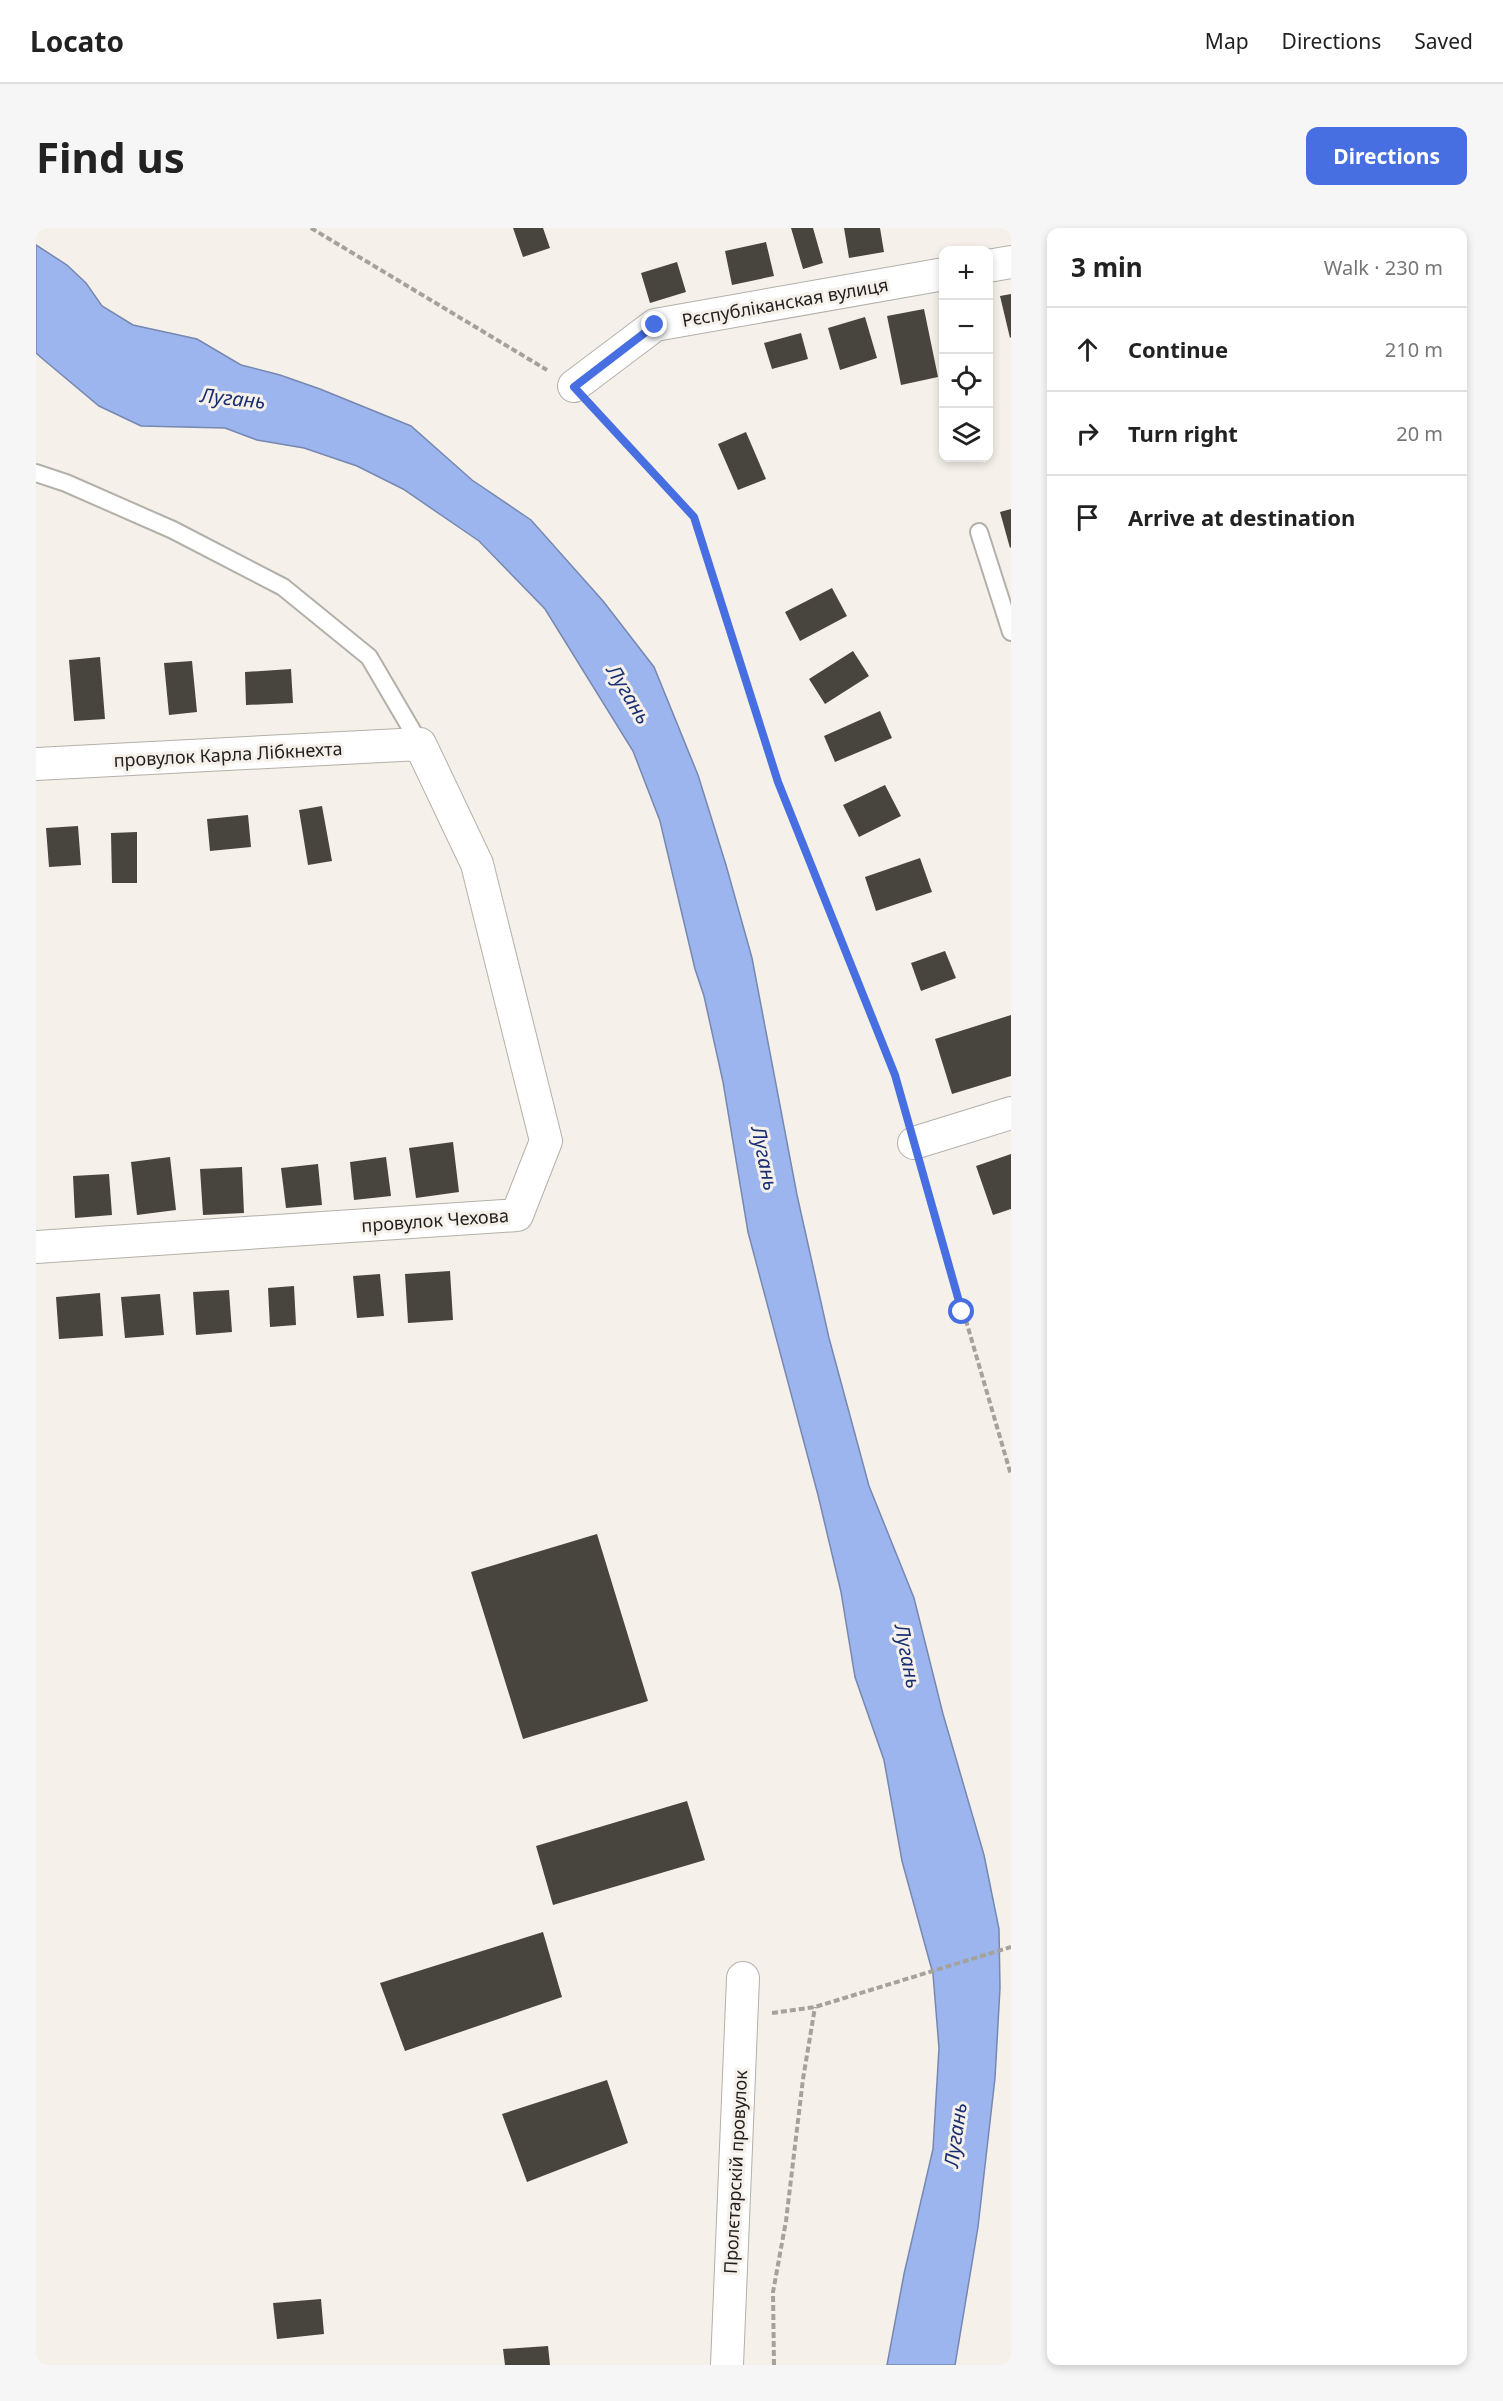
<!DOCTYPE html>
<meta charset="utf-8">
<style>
body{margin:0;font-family:"Noto Sans",sans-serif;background:#f6f6f6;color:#222}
.controls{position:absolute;right:18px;top:18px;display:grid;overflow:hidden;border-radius:12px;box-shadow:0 3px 9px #0003}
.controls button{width:54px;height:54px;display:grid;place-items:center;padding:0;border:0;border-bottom:2px solid #e0e0e0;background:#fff;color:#222;font:30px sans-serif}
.stop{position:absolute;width:18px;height:18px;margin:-14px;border:4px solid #476fe1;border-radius:50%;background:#fff}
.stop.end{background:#476fe1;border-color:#fff;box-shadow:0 2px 6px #0008}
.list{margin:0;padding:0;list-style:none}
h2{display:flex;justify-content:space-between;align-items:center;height:78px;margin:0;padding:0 24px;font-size:26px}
h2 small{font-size:20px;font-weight:400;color:#767676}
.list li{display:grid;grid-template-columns:39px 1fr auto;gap:18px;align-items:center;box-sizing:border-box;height:84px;padding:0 24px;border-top:2px solid #e0e0e0}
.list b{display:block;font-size:22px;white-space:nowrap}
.list em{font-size:20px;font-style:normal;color:#767676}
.icon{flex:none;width:33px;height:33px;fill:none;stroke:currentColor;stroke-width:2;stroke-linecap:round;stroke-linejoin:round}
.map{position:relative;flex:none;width:975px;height:2137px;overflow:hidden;border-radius:12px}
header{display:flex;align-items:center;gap:36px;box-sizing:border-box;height:84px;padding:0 30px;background:#fff;border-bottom:2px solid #e0e0e0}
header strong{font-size:28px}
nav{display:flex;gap:33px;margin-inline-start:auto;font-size:21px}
.intro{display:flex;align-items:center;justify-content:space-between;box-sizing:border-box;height:144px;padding:0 36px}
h1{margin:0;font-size:42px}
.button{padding:15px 27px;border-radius:12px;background:#476fe1;color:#fff;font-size:21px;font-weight:700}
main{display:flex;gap:36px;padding:0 36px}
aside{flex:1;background:#fff;border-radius:12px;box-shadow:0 3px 9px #0003}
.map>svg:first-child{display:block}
.water{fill:#9cb5ef;stroke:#7788b0;stroke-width:1.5}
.building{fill:#48453f}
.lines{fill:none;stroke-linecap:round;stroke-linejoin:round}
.service-casing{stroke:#b4b0a9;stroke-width:20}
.minor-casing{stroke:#b4b0a9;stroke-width:34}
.path{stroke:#a5a29c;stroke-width:4;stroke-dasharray:6 3;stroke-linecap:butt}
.service{stroke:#fff;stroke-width:16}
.minor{stroke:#fff;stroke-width:32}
.route{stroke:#476fe1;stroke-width:8}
.labels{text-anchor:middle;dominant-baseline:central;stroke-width:6;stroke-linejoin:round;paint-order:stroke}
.street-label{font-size:18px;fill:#211f1d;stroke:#f5f1ea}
.water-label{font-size:20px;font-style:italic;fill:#1a2f72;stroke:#f5f1ea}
</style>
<header>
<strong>Locato</strong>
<nav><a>Map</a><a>Directions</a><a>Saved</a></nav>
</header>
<div class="intro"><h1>Find us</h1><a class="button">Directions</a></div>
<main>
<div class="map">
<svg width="975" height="2137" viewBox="0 0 975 2137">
<rect width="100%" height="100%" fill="#f5f1ea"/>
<!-- water -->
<path class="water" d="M0,17L31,37L50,55L66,78L97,97L161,111L205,137L244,147L284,161L375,198L436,252L495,292L567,373L618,439L662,547L690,637L716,730L761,967L793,1110L833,1258L878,1370L907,1486L948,1627L963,1701L964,1760L959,1850L942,1999L919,2137H851L868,2046L897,1921L903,1820L897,1746L866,1633L848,1532L819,1449L805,1364L782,1267L712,1004L687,854L668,768L659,741L624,593L597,523L509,381L443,313L367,261L321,238L268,220L221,212L189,200L105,198L63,178L8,132L0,125Z"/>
<!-- building -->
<path class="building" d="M477,0H507L514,20L487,29Z
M755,0H777L787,35L767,41Z
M808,0H844L848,24L813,30Z
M730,14L738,48L696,57L689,23Z
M641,34L650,64L614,75L605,45Z
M975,66V109L974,110L964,68Z
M888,81L902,149L865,157L851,88Z
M829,89L841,130L804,142L792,100Z
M765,105L772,131L736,141L728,115Z
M710,204L730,251L702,262L682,216Z
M975,281V319L974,320L964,284Z
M796,360L811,388L764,413L749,384Z
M817,423L833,448L789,476L773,451Z
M64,429L69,491L38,493L33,432Z
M156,433L161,484L133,487L128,435Z
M255,441L257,475L210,477L209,444Z
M844,483L856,510L799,534L788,508Z
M849,557L865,588L823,609L807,577Z
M286,578L296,633L272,637L263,582Z
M212,587L215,619L174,623L171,591Z
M42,598L45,637L13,639L10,600Z
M101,604V655H76L75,605Z
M884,630L896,664L840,683L829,649Z
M909,723L920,750L885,763L875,735Z
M975,787V848L916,866L899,811Z
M417,914L423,964L380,970L373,920Z
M975,926V981L957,987L940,938Z
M134,929L140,982L101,987L95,934Z
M350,929L355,968L318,972L314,934Z
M282,936L286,977L250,980L245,940Z
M206,939L208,985L167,987L164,941Z
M73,946L76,987L39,990L37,948Z
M414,1043L417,1092L372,1095L369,1046Z
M344,1046L348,1088L321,1090L317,1048Z
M258,1058L260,1097L234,1099L232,1060Z
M193,1062L196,1104L160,1107L157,1064Z
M64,1065L67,1108L23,1111L20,1069Z
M124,1066L128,1107L89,1110L85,1069Z
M561,1306L612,1473L487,1511L435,1344Z
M651,1573L669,1632L517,1677L500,1618Z
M507,1704L526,1769L369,1823L344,1755Z
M571,1852L592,1915L491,1954L466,1886Z
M285,2071L288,2106L241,2111L237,2075Z
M512,2118L514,2137H469L467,2121Z"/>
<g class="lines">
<!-- service casing -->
<g class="service-casing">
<path id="service" d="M0,245L30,255L137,302L247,359L333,429L384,516
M943,304L975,404"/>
</g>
<!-- minor casing -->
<g class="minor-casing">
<path id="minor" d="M952,38L975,34
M538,158L619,97L908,46
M0,536L384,516L441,636L510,913L481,987L0,1019
M878,915L975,885
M691,2137L707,1750"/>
</g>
<!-- path -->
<path class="path" d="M275,0L511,142
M558,180L658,289L742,554L859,847L870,886
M887,945L975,1247
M736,1785L779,1779L975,1719
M738,2137L737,2064L750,1993L767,1851L779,1779"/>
<!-- service -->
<use href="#service" class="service"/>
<!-- minor -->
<use href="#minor" class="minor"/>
</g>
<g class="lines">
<!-- route -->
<path class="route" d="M619,97L538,159L658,289L742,554L859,847L926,1084"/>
</g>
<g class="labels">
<!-- street labels -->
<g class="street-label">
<text transform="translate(749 74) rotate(-10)">Рєспубліканская вулиця</text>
<text transform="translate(192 526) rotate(-3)">провулок Карла Лібкнехта</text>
<text transform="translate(399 992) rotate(-4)">провулок Чехова</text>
<text transform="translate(699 1944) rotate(-87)">Пролєтарскій провулок</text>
</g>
<!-- water labels -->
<g class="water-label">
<text transform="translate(197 170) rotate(6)">Лугань</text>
<text transform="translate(593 466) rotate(59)">Лугань</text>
<text transform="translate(729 930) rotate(78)">Лугань</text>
<text transform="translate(872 1428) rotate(79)">Лугань</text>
<text transform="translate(919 1907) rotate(-82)">Лугань</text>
</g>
</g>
</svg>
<div class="controls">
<button>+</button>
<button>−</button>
<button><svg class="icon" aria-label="locate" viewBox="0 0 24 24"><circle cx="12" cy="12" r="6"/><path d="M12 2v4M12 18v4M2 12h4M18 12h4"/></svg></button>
<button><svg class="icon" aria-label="layers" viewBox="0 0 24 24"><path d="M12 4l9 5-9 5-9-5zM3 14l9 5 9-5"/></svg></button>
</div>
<div class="stop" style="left:926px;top:1084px"></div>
<div class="stop end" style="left:619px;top:97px"></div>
</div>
<aside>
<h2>3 min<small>Walk · 230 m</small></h2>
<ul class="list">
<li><svg class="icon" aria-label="ahead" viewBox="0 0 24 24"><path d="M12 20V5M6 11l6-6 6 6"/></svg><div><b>Continue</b></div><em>210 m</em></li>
<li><svg class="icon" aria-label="right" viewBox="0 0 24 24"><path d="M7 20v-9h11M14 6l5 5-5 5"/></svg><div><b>Turn right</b></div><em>20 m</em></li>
<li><svg class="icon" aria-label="arrive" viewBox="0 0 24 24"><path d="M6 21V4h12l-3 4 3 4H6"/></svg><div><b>Arrive at destination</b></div></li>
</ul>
</aside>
</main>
